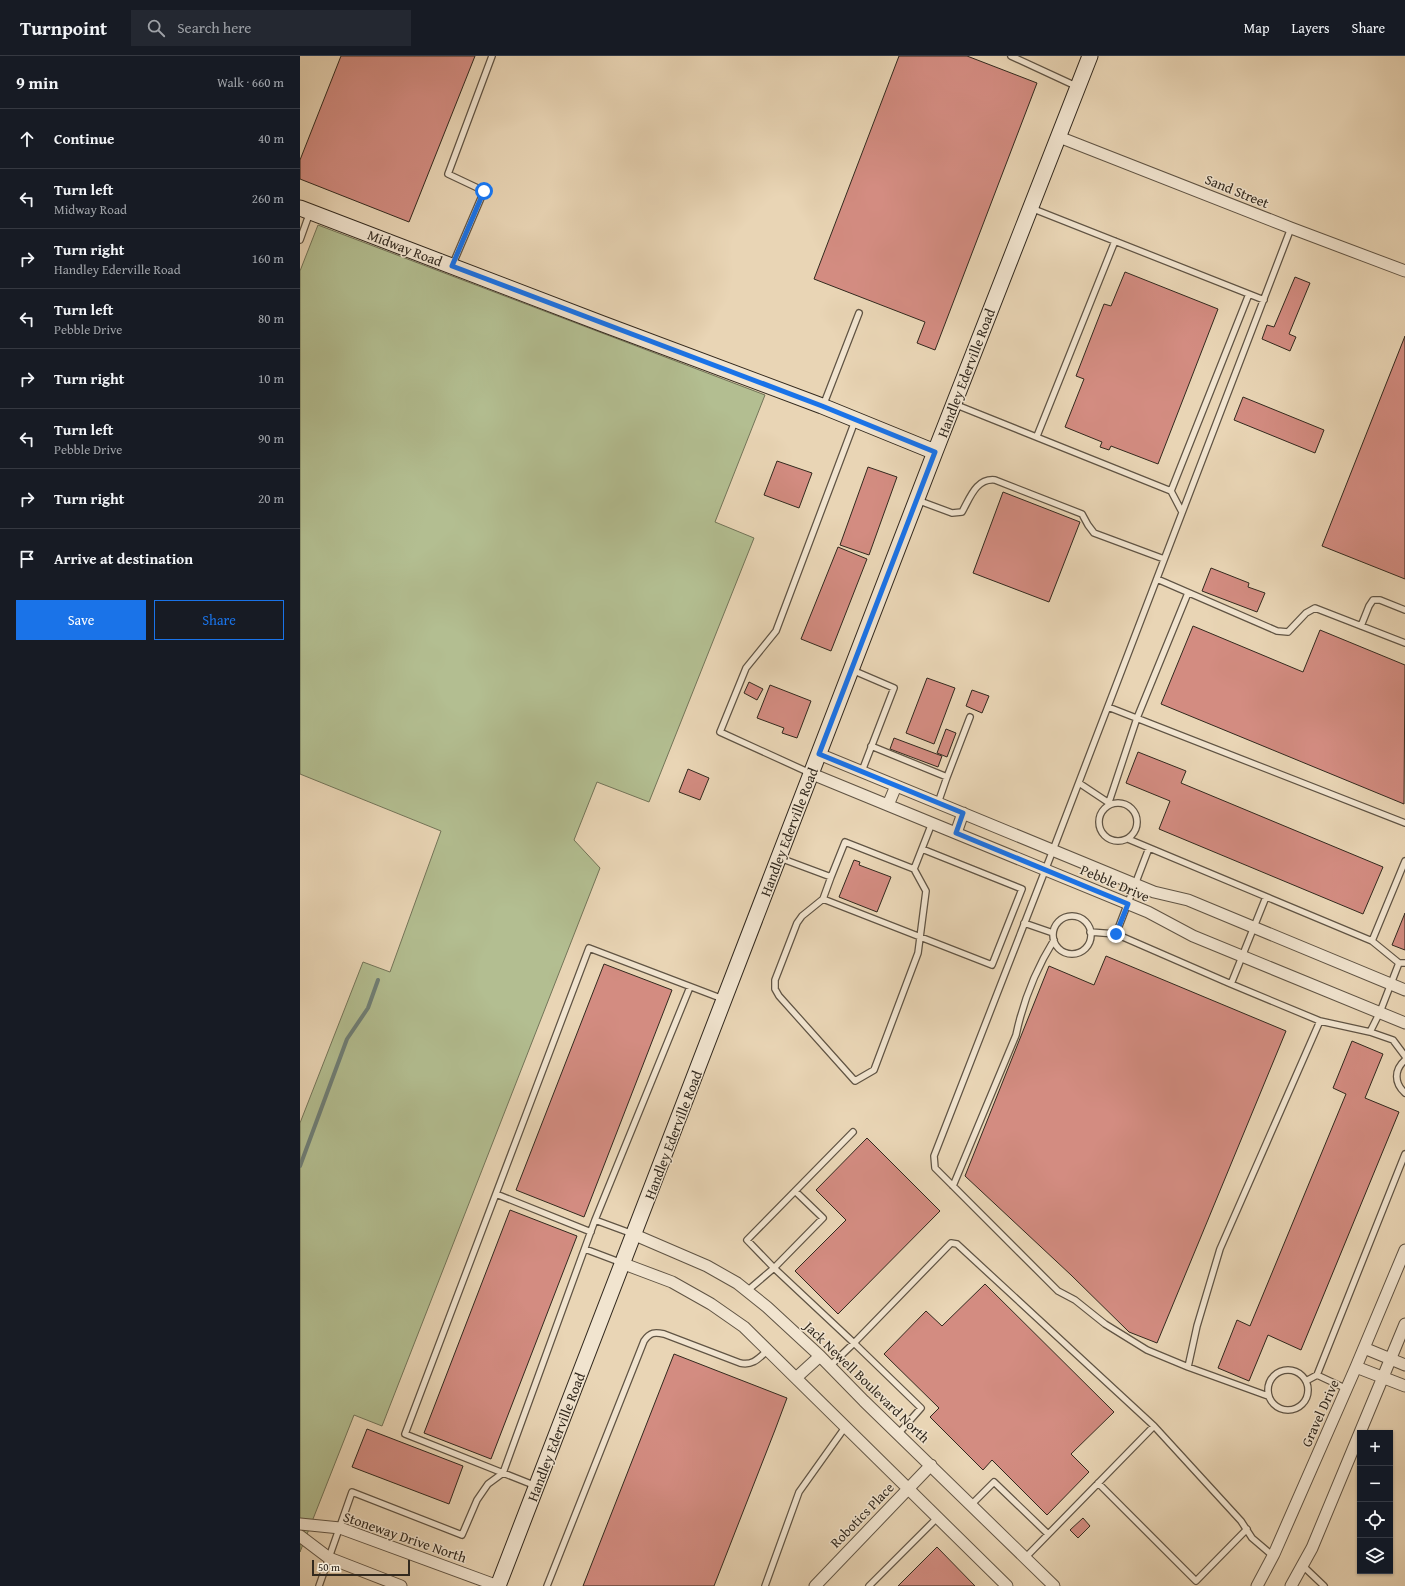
<!DOCTYPE html>
<meta charset="utf-8">
<style>
body{margin:0;font-family:"Gentium Book Plus",serif;background:#242831;color:#f1f3f6}
.controls{position:absolute;right:12px;bottom:12px;display:grid;overflow:hidden;border-radius:0px;box-shadow:0 1px 3px #0004}
.controls button{width:36px;height:36px;display:grid;place-items:center;padding:0;border:0;border-bottom:1px solid #363941;background:#171b24;color:#f1f3f6;font:20px sans-serif}
.scale{position:absolute;left:12px;bottom:10px;width:98px;box-sizing:border-box;padding-left:4px;border:2px solid #32291e;border-top:0;font-size:11px;line-height:14px;white-space:nowrap;color:#32291e;-webkit-text-stroke:3px #f1e4cf;paint-order:stroke}
.stop{position:absolute;width:12px;height:12px;margin:-9px;border:3px solid #1a73e8;border-radius:50%;background:#fff}
.stop.end{background:#1a73e8;border-color:#fff;box-shadow:0 1px 4px #0008}
.list{margin:0;padding:0;list-style:none}
h2{display:flex;justify-content:space-between;align-items:center;height:52px;margin:0;padding:0 16px;font-size:17px}
h2 small{font-size:13px;font-weight:400;color:#9ea1a6}
.list li{display:grid;grid-template-columns:26px 1fr auto;gap:12px;align-items:center;box-sizing:border-box;height:60px;padding:0 16px;border-top:1px solid #363941}
.list b{display:block;font-size:15px;white-space:nowrap}
.list p{margin:0;font-size:13px;white-space:nowrap;color:#9ea1a6}
.list em{font-size:13px;font-style:normal;color:#9ea1a6}
.actions{display:flex;gap:8px;padding:12px 16px}
.actions a{flex:1;padding:9px 0;border:1px solid #1a73e8;border-radius:0px;text-align:center;font-size:14px;color:#1a73e8}
.actions .main{background:#1a73e8;color:#fff}
.icon{flex:none;width:22px;height:22px;fill:none;stroke:currentColor;stroke-width:2;stroke-linecap:round;stroke-linejoin:round}
.map{position:relative;flex:none;width:1105px;height:1530px;overflow:hidden}
header{display:flex;align-items:center;gap:24px;box-sizing:border-box;height:56px;padding:0 20px;background:#171b24;border-bottom:1px solid #363941}
header strong{font-size:19px}
nav{display:flex;gap:22px;margin-inline-start:auto;font-size:14px}
.search{width:280px;height:36px;background:#242831;display:flex;align-items:center;gap:10px;box-sizing:border-box;padding:0 14px;border-radius:0px;color:#9ea1a6;font-size:15px}
main{display:flex}
aside{flex:1;background:#171b24}
.map>svg:first-child{display:block}
.green{fill:#b3be91;stroke:#727458}
.lines{fill:none;stroke-linecap:round;stroke-linejoin:round}
.stream{stroke:#6f7f77;stroke-width:4}
.building{fill:#d38c81;stroke:#32291e}
.service-casing{stroke:#605444;stroke-width:8}
.minor-casing{stroke:#605444;stroke-width:13}
.secondary-casing{stroke:#32291e;stroke-width:17}
.service{stroke:#f1e4cf;stroke-width:5.5}
.minor{stroke:#f1e4cf;stroke-width:11}
.secondary{stroke:#f1e4cf;stroke-width:15}
.route{stroke:#1a73e8;stroke-width:5}
.labels{text-anchor:middle;dominant-baseline:central;stroke-width:3;stroke-linejoin:round;paint-order:stroke}
.street-label{font-size:14px;fill:#32291e;stroke:#f1e4cf}
</style>
<header>
<strong>Turnpoint</strong>
<div class="search"><svg class="icon" aria-label="search" viewBox="0 0 24 24"><circle cx="10" cy="10" r="6"/><path d="M15 15l6 6"/></svg>Search here</div>
<nav><a>Map</a><a>Layers</a><a>Share</a></nav>
</header>
<main>
<aside>
<h2>9 min<small>Walk · 660 m</small></h2>
<ul class="list">
<li><svg class="icon" aria-label="ahead" viewBox="0 0 24 24"><path d="M12 20V5M6 11l6-6 6 6"/></svg><div><b>Continue</b></div><em>40 m</em></li>
<li><svg class="icon" aria-label="left" viewBox="0 0 24 24"><path d="M17 20v-9H6M10 6l-5 5 5 5"/></svg><div><b>Turn left</b><p>Midway Road</p></div><em>260 m</em></li>
<li><svg class="icon" aria-label="right" viewBox="0 0 24 24"><path d="M7 20v-9h11M14 6l5 5-5 5"/></svg><div><b>Turn right</b><p>Handley Ederville Road</p></div><em>160 m</em></li>
<li><svg class="icon" aria-label="left" viewBox="0 0 24 24"><path d="M17 20v-9H6M10 6l-5 5 5 5"/></svg><div><b>Turn left</b><p>Pebble Drive</p></div><em>80 m</em></li>
<li><svg class="icon" aria-label="right" viewBox="0 0 24 24"><path d="M7 20v-9h11M14 6l5 5-5 5"/></svg><div><b>Turn right</b></div><em>10 m</em></li>
<li><svg class="icon" aria-label="left" viewBox="0 0 24 24"><path d="M17 20v-9H6M10 6l-5 5 5 5"/></svg><div><b>Turn left</b><p>Pebble Drive</p></div><em>90 m</em></li>
<li><svg class="icon" aria-label="right" viewBox="0 0 24 24"><path d="M7 20v-9h11M14 6l5 5-5 5"/></svg><div><b>Turn right</b></div><em>20 m</em></li>
<li><svg class="icon" aria-label="arrive" viewBox="0 0 24 24"><path d="M6 21V4h12l-3 4 3 4H6"/></svg><div><b>Arrive at destination</b></div></li>
</ul>
<div class="actions"><a class="main">Save</a><a>Share</a></div>
</aside>
<div class="map">
<svg width="1105" height="1530" viewBox="0 0 1105 1530">
<rect width="100%" height="100%" fill="#e9d5b5"/>
<filter id="stains"><feTurbulence type="fractalNoise" baseFrequency=".005" numOctaves="4"/><feColorMatrix values="0 0 0 0 .2 0 0 0 0 .09 0 0 0 0 .02 0 0 0 .5 -.17"/></filter>
<radialGradient id="worn" r=".72"><stop offset=".6" stop-color="#630" stop-opacity="0"/><stop offset="1" stop-color="#630" stop-opacity=".3"/></radialGradient>
<!-- green -->
<path class="green" d="M18,169L465,339L415,466L454,482L349,746L297,726L274,784L300,812L82,1370L54,1359L0,1496V1067L63,906L90,916L141,775L0,718V215Z"/>
<g class="lines">
<!-- stream -->
<path class="stream" d="M0,1110L47,983L68,952L78,924"/>
</g>
<!-- building -->
<path class="building" d="M41,0H175L109,166L0,123V104Z
M599,0H667L737,27L635,294L617,287L625,266L514,223Z
M825,216L918,253L858,408L811,390L809,394L800,391L802,386L765,371L784,323L776,320L804,248L811,250Z
M995,221L1010,227L989,278L996,281L990,295L962,283L967,269L974,271Z
M1105,280V523L1022,490Z
M943,341L1024,374L1015,397L934,364Z
M477,405L512,417L499,452L464,439Z
M568,411L597,421L569,499L540,489Z
M703,436L780,466L749,546L673,517Z
M538,491L567,503L531,595L501,583Z
M911,512L949,527L948,531L965,537L957,556L902,535Z
M893,570L1003,616L1020,574L1105,609L1104,748L861,648Z
M627,622L655,632L634,688L606,677Z
M449,626L463,633L457,644L444,637Z
M470,629L511,645L497,682L482,677L484,672L457,662Z
M672,634L689,640L682,657L666,650Z
M646,673L656,677L647,701L637,697Z
M594,682L642,700L638,711L590,693Z
M838,696L886,715L881,727L1083,811L1063,858L859,773L870,745L826,727Z
M388,713L409,722L400,744L379,736Z
M554,804L560,806L559,809L591,821L577,856L539,841Z
M1105,857V894L1092,889Z
M806,900L986,975L857,1287L829,1276L771,1219L665,1120L749,910L794,929Z
M304,908L372,934L284,1161L216,1134Z
M1052,985L1083,998L1065,1042L1099,1056L1001,1294L968,1279L949,1325L918,1312L937,1264L950,1270L1046,1038L1033,1032Z
M567,1082L640,1155L538,1258L495,1215L546,1164L516,1134Z
M210,1154L277,1180L191,1403L124,1377Z
M685,1228L814,1356L771,1398L789,1416L747,1459L692,1404L683,1414L630,1361L639,1352L584,1298L626,1255L642,1270Z
M374,1298L487,1342L475,1374L414,1530H283Z
M67,1373L163,1410L149,1448L52,1411Z
M783,1462L790,1470L778,1482L770,1474Z
M637,1491L675,1530H598Z"/>
<g class="lines">
<!-- service casing -->
<g class="service-casing">
<path id="service" d="M711,0L778,31
M731,152L964,244
M991,172L753,794L634,1100L635,1112L758,1235L775,1244L805,1268L847,1294L888,1311L897,1270L920,1193L1020,965L1070,976L1093,984L1105,1000
M0,184L10,156
M152,210L184,135L148,118L192,0
M654,348L871,435L882,456
M523,350L559,257
M737,380L815,185
M871,435L949,238
M617,444L652,457L662,456C670,442 676,422 695,424L782,458L788,469L794,477L864,503
M857,523L977,575L988,576L1006,557L1015,552L1105,587
M1061,570L1069,550L1073,544H1080L1105,554
M552,614L594,632L562,715
M808,651L1105,767
M571,690L647,721L670,661
M510,717L420,676L446,612L476,575L555,365
M779,727L809,747
M799 766a19 19 0 1 1 38 0a19 19 0 1 1-38 0Z
M638,747L647,721
M808,749L837,662L888,537
M828,783L1072,885L1105,805
M480,802L531,821L545,786L614,813L632,767
M531,821L523,843L692,909L722,833L622,793
M966,841L931,928L1020,965
M523,843L502,860L497,867L475,924V933L479,940L555,1025L574,1014L618,897L626,835L614,813
M753 879a19 19 0 1 1 38 0a19 19 0 1 1-38 0Z
M724,867L753,877
M790,876L816,878L931,928
M816,878L849,792
M1072,885L1099,907
M1070,976L1080,956L1099,907H1105
M1105,1004C1094,1014 1094,1027 1105,1037
M653,1130L716,979C723,946 736,913 754,884
M495,1135L523,1162L474,1212L447,1184L553,1076
M196,1138L291,1176
M295,1164L390,931
M285,1193L322,1207
M447,1235L474,1212L554,1287L530,1310
M888,1311L968,1340
M968 1334a20 20 0 1 1 40 0a20 20 0 1 1-40 0Z
M1017,1319L1105,1098
M1006,1325L1017,1319L1047,1333
M598,1378L621,1352L554,1287L651,1187L657,1188L854,1370L941,1465L952,1482L973,1500
M798,1427L896,1525L947,1473
M236,1430L105,1378L289,892L423,943
M671,1449L694,1426L748,1478
M725,1502L854,1370
M1003,1510L1024,1530
M19,1530L52,1436L162,1479L177,1444L188,1428L203,1417L295,1164L333,1178
M247,1530L344,1285C350,1276 355,1276 364,1278L440,1307C453,1310 459,1302 468,1294
M465,1530L499,1436L546,1370
M569,1530L638,1461"/>
</g>
<!-- minor casing -->
<g class="minor-casing">
<path id="minor" d="M759,81L991,172L1105,215
M519,698L854,836L888,844L1105,934
M512,718L848,856L893,880L1105,967
M588,749L596,730
M656,777L663,757
M335,1179L407,1210L437,1227L467,1251L520,1300L564,1345L754,1530
M324,1208L372,1226L411,1248L444,1271L707,1530
M1064,1292L1105,1309
M1056,1311L1105,1330
M497,1321L520,1300
M0,1468L40,1472L198,1530
M0,1480L29,1502L101,1530
M515,1530L631,1409
M957,1530L974,1498L1056,1311L1105,1194
M991,1530L1012,1492L1105,1268"/>
</g>
<!-- secondary casing -->
<g class="secondary-casing">
<path id="secondary" d="M0,152L303,268L522,350L635,396
M198,1530L635,396L790,0"/>
</g>
<!-- service -->
<use href="#service" class="service"/>
<!-- minor -->
<use href="#minor" class="minor"/>
<!-- secondary -->
<use href="#secondary" class="secondary"/>
</g>
<g class="lines">
<!-- route -->
<path class="route" d="M184,135L152,210L522,350L635,396L519,698L663,757L656,777L828,848L816,878"/>
</g>
<g class="labels">
<!-- street labels -->
<g class="street-label">
<text transform="translate(937 135) rotate(22)">Sand Street</text>
<text transform="translate(105 192) rotate(21)">Midway Road</text>
<text transform="translate(666 317) rotate(-69)">Handley Ederville Road</text>
<text transform="translate(489 776) rotate(-69)">Handley Ederville Road</text>
<text transform="translate(815 827) rotate(23)">Pebble Drive</text>
<text transform="translate(373 1079) rotate(-69)">Handley Ederville Road</text>
<text transform="translate(567 1326) rotate(44)">Jack Newell Boulevard North</text>
<text transform="translate(1020 1357) rotate(-66)">Gravel Drive</text>
<text transform="translate(256 1381) rotate(-69)">Handley Ederville Road</text>
<text transform="translate(562 1459) rotate(-46)">Robotics Place</text>
<text transform="translate(105 1481) rotate(19)">Stoneway Drive North</text>
</g>
</g>
<rect width="100%" height="100%" filter="url(#stains)"/>
<rect width="100%" height="100%" fill="url(#worn)"/>
</svg>
<div class="controls">
<button>+</button>
<button>−</button>
<button><svg class="icon" aria-label="locate" viewBox="0 0 24 24"><circle cx="12" cy="12" r="6"/><path d="M12 2v4M12 18v4M2 12h4M18 12h4"/></svg></button>
<button><svg class="icon" aria-label="layers" viewBox="0 0 24 24"><path d="M12 4l9 5-9 5-9-5zM3 14l9 5 9-5"/></svg></button>
</div>
<div class="scale">50 m</div>
<div class="stop" style="left:184px;top:135px"></div>
<div class="stop end" style="left:816px;top:878px"></div>
</div>
</main>
